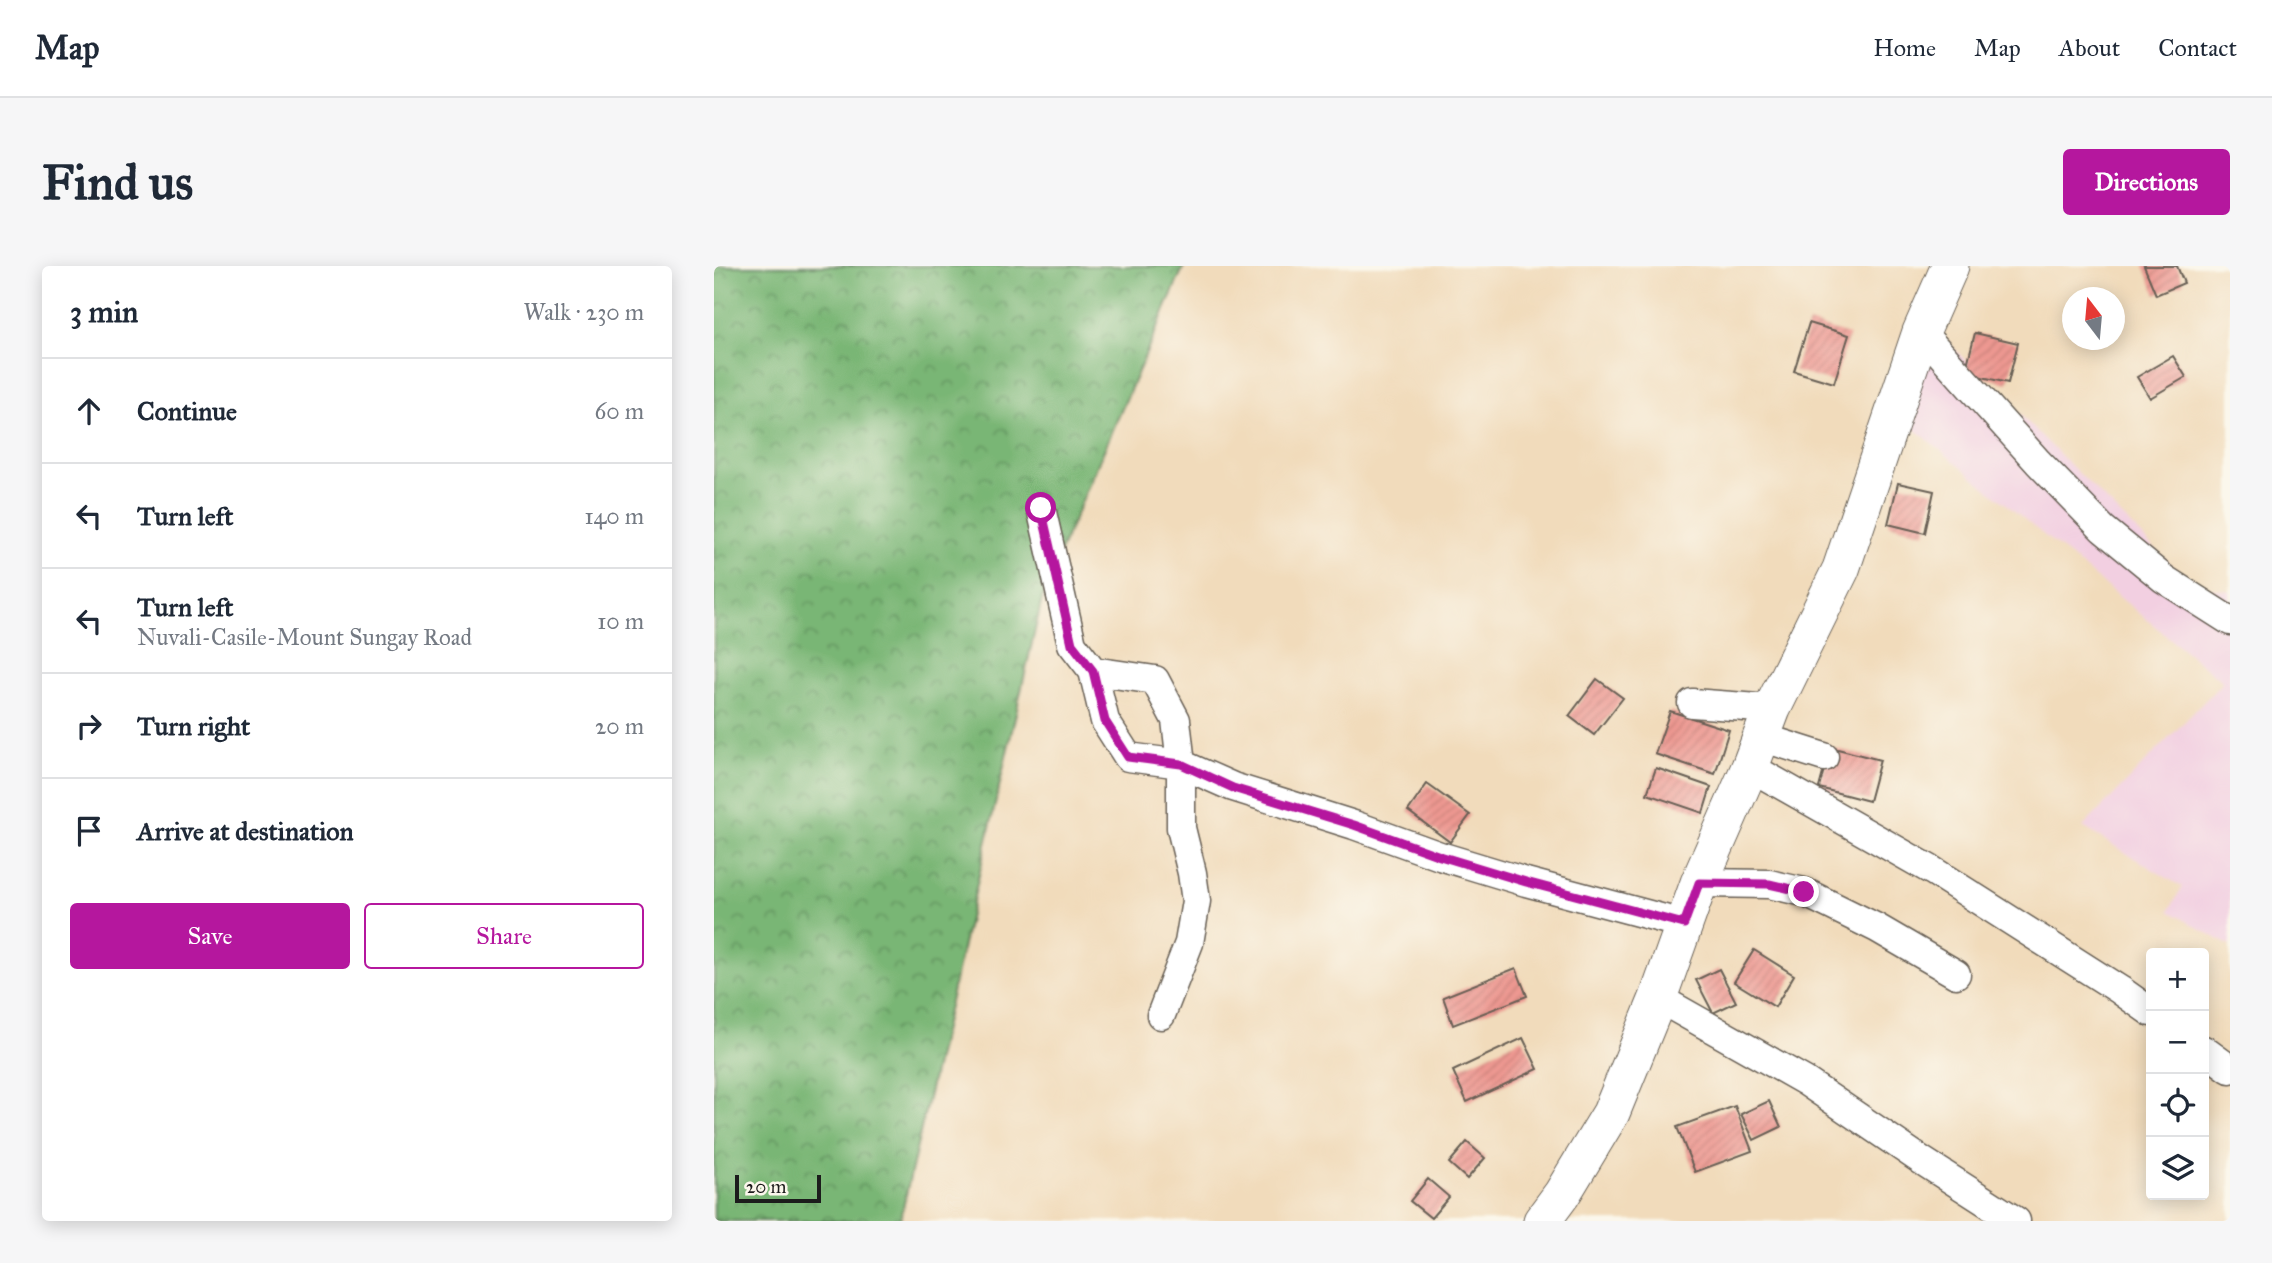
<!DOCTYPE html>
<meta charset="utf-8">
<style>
body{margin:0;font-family:"IM FELL Great Primer",serif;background:#f6f6f7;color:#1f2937}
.controls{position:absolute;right:21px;bottom:21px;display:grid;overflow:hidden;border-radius:7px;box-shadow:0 4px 18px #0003}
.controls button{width:63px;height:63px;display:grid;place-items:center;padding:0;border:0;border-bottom:2px solid #e0e1e3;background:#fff;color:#1f2937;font:35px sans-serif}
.compass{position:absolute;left:1348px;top:21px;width:63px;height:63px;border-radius:50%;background:#fff;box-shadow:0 4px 18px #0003;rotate:344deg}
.scale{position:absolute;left:21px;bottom:18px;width:86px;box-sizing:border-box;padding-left:7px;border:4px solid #1c1c1c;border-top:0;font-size:19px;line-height:24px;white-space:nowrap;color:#1c1c1c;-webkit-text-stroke:5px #fbf7ec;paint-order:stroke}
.stop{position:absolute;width:21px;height:21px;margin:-16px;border:5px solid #b5179e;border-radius:50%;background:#fff}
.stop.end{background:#b5179e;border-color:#fff;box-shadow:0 2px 7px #0008}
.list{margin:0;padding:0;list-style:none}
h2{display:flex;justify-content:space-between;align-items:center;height:91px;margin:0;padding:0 28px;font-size:30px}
h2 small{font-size:23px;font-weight:400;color:#747a83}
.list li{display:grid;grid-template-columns:46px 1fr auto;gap:21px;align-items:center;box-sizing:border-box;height:105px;padding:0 28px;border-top:2px solid #e0e1e3}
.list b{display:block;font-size:26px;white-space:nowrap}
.list p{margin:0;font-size:23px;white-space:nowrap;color:#747a83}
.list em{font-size:23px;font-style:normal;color:#747a83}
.actions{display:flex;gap:14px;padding:21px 28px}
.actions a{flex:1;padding:16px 0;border:2px solid #b5179e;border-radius:7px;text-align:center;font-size:24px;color:#b5179e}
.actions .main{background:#b5179e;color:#fff}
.icon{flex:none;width:38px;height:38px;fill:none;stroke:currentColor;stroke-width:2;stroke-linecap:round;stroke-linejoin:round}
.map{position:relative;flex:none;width:1516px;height:955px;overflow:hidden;border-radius:7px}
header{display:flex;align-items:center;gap:42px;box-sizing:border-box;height:98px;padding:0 35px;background:#fff;border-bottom:2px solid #e0e1e3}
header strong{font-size:33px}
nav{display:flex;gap:38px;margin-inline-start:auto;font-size:24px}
.intro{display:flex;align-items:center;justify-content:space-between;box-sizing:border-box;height:168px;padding:0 42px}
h1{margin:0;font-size:49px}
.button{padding:18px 32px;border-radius:7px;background:#b5179e;color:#fff;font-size:24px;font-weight:700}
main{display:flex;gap:42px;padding:0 42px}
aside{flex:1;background:#fff;border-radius:7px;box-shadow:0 4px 18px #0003}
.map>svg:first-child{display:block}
.built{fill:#f2cfe1}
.forest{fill:url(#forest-crowns);stroke:#4a6948;stroke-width:2}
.building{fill:url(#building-hatch)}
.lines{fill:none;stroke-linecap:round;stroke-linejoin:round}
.minor-casing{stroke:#675f54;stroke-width:31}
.major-casing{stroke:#675f54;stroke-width:39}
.minor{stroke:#fff;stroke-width:28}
.major{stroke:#fff;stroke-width:37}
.route{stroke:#b5179e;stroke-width:9}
</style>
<header>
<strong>Map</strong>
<nav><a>Home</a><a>Map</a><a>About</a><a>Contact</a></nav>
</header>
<div class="intro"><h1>Find us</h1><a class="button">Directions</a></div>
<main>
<aside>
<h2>3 min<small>Walk · 230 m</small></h2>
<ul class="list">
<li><svg class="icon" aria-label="ahead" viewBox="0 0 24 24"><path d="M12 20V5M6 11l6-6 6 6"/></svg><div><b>Continue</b></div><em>60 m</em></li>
<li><svg class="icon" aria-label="left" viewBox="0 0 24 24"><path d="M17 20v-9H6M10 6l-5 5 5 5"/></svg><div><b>Turn left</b></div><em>140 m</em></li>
<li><svg class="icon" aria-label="left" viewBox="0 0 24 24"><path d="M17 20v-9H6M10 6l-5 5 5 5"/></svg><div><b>Turn left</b><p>Nuvali-Casile-Mount Sungay Road</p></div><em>10 m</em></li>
<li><svg class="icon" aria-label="right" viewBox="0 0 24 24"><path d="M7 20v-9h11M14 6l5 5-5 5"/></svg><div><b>Turn right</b></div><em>20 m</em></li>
<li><svg class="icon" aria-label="arrive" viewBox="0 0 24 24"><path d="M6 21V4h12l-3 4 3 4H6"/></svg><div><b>Arrive at destination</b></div></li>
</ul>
<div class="actions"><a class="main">Save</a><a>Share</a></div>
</aside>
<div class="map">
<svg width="1516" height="955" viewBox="0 0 1516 955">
<defs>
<pattern id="forest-crowns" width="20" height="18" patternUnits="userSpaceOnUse" patternTransform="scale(1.75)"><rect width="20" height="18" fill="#79b675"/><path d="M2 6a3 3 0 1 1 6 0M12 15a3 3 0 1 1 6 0" fill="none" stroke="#62935f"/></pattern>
<pattern id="building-hatch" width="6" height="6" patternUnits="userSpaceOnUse" patternTransform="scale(1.75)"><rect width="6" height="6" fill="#ed9891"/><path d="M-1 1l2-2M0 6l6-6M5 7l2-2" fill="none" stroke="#cb827c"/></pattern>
</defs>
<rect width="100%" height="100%" fill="#fbf7ec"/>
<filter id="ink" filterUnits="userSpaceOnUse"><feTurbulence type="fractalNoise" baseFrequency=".0143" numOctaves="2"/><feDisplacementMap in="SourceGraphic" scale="14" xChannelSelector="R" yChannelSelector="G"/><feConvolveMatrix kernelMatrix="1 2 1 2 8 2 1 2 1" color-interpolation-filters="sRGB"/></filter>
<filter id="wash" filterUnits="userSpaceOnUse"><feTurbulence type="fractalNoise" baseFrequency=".00686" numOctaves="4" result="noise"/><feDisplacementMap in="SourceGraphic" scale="28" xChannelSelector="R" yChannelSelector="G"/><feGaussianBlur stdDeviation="1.57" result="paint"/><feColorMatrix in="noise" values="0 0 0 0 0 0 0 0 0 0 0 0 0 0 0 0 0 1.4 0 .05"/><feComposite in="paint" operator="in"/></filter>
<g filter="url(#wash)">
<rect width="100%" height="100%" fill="#f1dbbb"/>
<!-- built -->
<path class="built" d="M1216,59L1478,320L1516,325V680L1455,645L1468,621L1369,561L1509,416L1186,151Z"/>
<!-- forest -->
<path class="forest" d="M0,0H470L331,320L186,955H0Z"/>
<g id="blocks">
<!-- building -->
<path class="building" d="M1430,0H1463L1470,17L1442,29Z
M1095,57L1135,69L1120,117L1080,105Z
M1261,67L1304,77L1294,117L1251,107Z
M1459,90L1472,111L1436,132L1423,111Z
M1184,217L1220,225L1211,267L1174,258Z
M883,413L909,432L880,469L855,450Z
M956,445L1015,464L1001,508L941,488Z
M1116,481L1166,494L1155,535L1105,522Z
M942,502L997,521L989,547L933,528Z
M713,518L756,549L736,576L694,545Z
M1040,684L1080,709L1061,741L1020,716Z
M802,702L813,730L739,759L729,731Z
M1005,703L1022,736L999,747L982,714Z
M809,772L824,803L753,836L739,805Z
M1055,835L1067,861L1040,874L1027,848Z
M1021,840L1038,885L981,906L963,861Z
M753,876L771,892L753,913L735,897Z
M714,913L735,931L717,952L696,935Z"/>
</g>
</g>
<g filter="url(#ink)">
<use href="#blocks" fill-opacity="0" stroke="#675f54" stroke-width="2"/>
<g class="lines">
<!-- minor casing -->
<g class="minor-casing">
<path id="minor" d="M1207,66L1324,196L1389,263L1450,313L1516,355
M327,242L358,378L379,405L441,414L462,454L467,498L519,521L640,559L726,590L812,616L969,658
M379,405L391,455L414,491L467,498V562L478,607L482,635L475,677L447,749
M978,437L1058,443
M1047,471L1110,491
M1036,501L1219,605L1406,724L1437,746
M985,617L1055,618L1090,626L1163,662L1242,708
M944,732L1091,815L1207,894L1302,955
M1490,784L1516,803"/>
</g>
<!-- major casing -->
<g class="major-casing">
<path id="major" d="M828,955L848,928L897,847L944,732L985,617L1036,501L1058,443L1127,303L1207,66L1236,0"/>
</g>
<!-- minor -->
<use href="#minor" class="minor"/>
<!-- major -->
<use href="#major" class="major"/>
</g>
</g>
<g class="lines" filter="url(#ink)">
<!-- route -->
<path class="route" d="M327,242L358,378L379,405L391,455L414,491L467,498L519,522L640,559L726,590L812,616L970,658L985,617L1055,618L1090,626"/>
</g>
</svg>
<div class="controls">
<button>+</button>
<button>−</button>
<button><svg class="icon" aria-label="locate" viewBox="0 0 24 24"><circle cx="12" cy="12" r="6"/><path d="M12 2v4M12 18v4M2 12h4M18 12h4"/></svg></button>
<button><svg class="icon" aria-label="layers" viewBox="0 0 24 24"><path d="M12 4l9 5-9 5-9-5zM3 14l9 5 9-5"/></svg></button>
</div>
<svg class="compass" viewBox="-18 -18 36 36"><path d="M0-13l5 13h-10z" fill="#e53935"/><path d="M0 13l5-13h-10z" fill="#747a83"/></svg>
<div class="scale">20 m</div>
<div class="stop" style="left:327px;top:242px"></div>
<div class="stop end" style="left:1090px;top:626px"></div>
</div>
</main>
